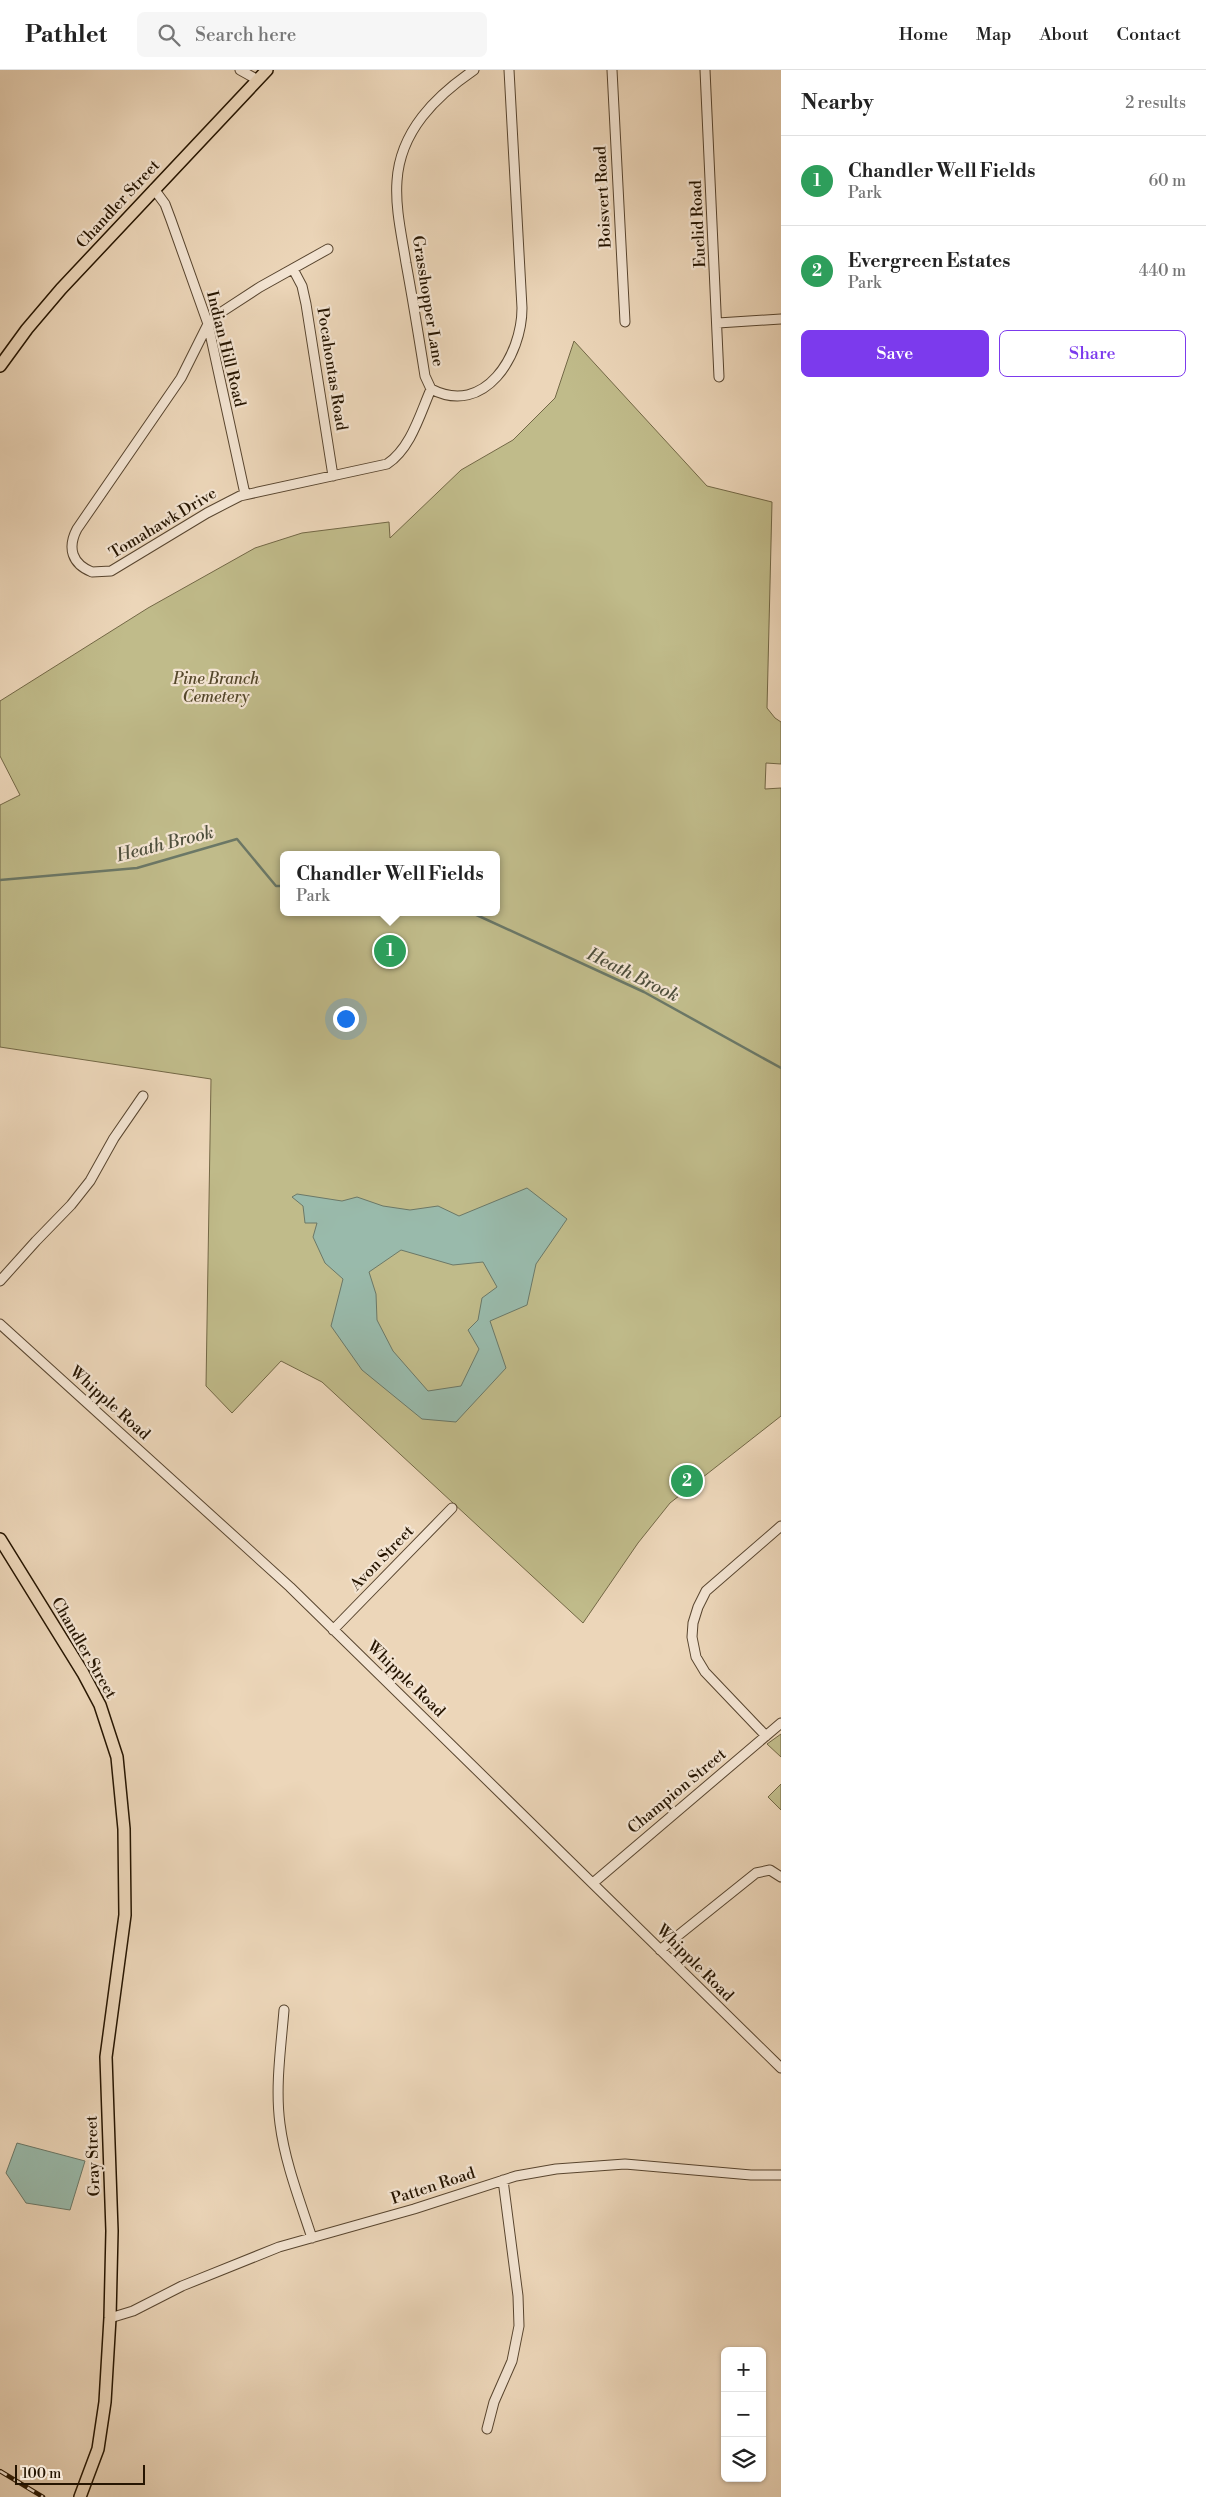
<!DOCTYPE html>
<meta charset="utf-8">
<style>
body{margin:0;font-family:"Libre Bodoni",serif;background:#f6f6f6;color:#222}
.controls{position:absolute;right:15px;bottom:15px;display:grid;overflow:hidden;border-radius:8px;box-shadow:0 1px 4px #0004}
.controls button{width:45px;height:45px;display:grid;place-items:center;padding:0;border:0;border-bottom:1px solid #e0e0e0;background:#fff;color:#222;font:25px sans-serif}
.scale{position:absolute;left:15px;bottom:12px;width:130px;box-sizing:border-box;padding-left:5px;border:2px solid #261501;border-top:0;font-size:14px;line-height:18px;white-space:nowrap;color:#261501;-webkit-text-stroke:4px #f3e4d2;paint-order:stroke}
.you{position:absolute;left:345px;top:948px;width:18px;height:18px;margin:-12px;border:4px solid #fff;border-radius:50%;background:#1a73e8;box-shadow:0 0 0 8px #1a73e833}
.badge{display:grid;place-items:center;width:32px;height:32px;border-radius:50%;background:#7c3aed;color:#fff;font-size:16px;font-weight:700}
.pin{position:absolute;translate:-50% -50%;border:2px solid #fff;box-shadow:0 1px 5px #0006}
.popup{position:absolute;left:280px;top:781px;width:220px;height:65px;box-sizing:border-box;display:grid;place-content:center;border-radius:8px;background:#fff;filter:drop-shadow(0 1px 4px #0005);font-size:16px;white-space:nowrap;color:#767676}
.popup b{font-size:19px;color:#222}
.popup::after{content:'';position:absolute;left:50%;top:100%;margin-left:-10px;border:10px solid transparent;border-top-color:#fff}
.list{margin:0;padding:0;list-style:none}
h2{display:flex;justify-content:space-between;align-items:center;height:65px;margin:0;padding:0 20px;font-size:21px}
h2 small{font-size:16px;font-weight:400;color:#767676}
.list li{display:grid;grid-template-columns:32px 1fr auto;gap:15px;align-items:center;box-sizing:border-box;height:90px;padding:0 20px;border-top:1px solid #e0e0e0}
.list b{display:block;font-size:19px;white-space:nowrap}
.list p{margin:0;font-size:16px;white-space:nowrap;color:#767676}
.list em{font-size:16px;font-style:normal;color:#767676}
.actions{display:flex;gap:10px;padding:15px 20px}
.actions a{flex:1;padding:11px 0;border:1px solid #7c3aed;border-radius:8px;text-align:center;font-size:18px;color:#7c3aed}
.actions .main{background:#7c3aed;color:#fff}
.icon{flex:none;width:28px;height:28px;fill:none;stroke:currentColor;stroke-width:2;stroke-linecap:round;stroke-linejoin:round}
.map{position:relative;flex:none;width:781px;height:2427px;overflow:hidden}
header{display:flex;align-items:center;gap:30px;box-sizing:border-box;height:70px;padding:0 25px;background:#fff;border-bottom:1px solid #e0e0e0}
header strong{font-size:24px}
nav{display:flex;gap:28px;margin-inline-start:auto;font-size:18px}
.search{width:350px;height:45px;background:#f6f6f6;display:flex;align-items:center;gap:12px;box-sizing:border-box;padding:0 18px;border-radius:8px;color:#767676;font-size:19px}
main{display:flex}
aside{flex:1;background:#fff}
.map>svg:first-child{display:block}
.green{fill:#c0bb8a;stroke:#736846;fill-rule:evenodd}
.water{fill:#99baab;stroke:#6b7867;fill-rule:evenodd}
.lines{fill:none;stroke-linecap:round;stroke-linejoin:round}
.stream{stroke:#6b7867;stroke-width:2.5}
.minor-casing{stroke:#58452f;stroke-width:11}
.major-casing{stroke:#261501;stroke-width:14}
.minor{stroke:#f3e4d2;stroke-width:9}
.major{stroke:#ecd6b9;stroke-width:11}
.rail-casing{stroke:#261501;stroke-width:4.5}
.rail{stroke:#f3e4d2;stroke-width:2.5;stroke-dasharray:8;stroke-linecap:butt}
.labels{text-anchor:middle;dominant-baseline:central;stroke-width:4.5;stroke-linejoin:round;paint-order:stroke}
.street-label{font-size:16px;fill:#261501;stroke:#f3e4d2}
.park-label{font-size:16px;font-style:italic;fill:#54472a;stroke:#f3e4d2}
.water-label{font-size:18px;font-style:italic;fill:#4e4f3c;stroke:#f3e4d2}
</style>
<header>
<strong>Pathlet</strong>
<div class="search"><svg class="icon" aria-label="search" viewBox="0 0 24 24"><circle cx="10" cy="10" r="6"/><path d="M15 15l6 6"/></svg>Search here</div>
<nav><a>Home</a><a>Map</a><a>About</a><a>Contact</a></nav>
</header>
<main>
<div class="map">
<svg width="781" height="2427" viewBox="0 0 781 2427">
<rect width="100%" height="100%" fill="#ecd6b9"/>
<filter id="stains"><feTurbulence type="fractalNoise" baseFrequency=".004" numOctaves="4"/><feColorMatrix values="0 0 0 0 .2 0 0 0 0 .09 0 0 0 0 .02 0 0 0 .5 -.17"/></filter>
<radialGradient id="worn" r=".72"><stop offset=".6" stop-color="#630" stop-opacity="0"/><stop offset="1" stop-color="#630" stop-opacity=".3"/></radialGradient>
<!-- green -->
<path class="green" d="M574,271L707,416L772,432L767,638L775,648L781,652V694L766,693L765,719L781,718V1346L670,1433L638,1473L583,1553L322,1312L281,1291L232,1343L206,1316L211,1009L0,977V735L20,725L0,686V631L148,538L255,478L302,463L389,452L390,468L461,400L513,370L555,328ZM284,785H496V842H284Z
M781,1664V1687L767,1674Z
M781,1714V1740L768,1727Z"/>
<!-- water -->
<path class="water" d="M527,1118L567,1149L536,1194L527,1235L490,1251L506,1298L456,1352L422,1349L362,1300L331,1256L343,1209L325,1193L313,1167L317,1153H305L303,1136L292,1127L297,1124L342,1131L357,1127L383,1136L410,1140L438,1136L459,1146ZM401,1180L453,1195L483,1192L497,1217L482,1228L478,1250L468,1260L479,1279L461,1316L428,1321L393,1281L377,1250L376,1224L369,1202Z
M17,2073L85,2091L70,2140L26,2133L6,2103Z"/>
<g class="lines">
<!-- stream -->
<path class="stream" d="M0,810L137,798L237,769L276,816H284
M470,842L644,922L781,998"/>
<!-- minor casing -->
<g class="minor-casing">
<path id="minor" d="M240,0L258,10
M474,0C436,26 400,61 397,111C395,138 402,167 406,193C413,231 419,268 425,306L431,319C485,347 522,285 522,238L509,0
M612,0L625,252
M705,0L719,307
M154,119L165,134L171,150L208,254L245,424
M328,179L260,217L217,245L208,254L181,308L77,459C67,478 72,494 92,502L111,501L207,443L240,426L387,394C411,378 420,344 431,319
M293,199L302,216L306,234L333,406
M718,253L781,249
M0,1211L36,1171L71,1135L90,1111L114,1068L143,1026
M0,1254L290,1517L781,1998
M333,1560L452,1438
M766,1666L705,1602L696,1587L692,1567L693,1553L698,1537L706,1521L781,1456
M593,1813L781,1653
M660,1880L756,1803L770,1800L781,1807
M284,1940C281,1977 275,2017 280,2054C285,2093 300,2131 312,2168
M110,2248L133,2241L182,2216L279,2177L414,2139L516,2106L556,2099L625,2094L751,2105H781
M487,2359L494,2332L512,2291L519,2256L518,2226L503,2110"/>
</g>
<!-- major casing -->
<g class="major-casing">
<path id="major" d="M0,296L27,259L61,219L267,0
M0,1469L83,1603L100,1635L117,1687L124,1759L125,1845L106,1987L112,2161L110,2248L105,2332L98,2379L80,2427"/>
</g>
<!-- minor -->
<use href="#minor" class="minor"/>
<!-- major -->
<use href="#major" class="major"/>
<!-- rail casing -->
<g class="rail-casing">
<path id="rail" d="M0,2401L43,2427"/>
</g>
<!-- rail -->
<use href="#rail" class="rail"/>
</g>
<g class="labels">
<!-- street labels -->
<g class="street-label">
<text transform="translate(603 127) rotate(-93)">Boisvert Road</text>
<text transform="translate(118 134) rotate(-47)">Chandler Street</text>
<text transform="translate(698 154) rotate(-93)">Euclid Road</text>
<text transform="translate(428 231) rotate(81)">Grasshopper Lane</text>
<text transform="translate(226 279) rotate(76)">Indian Hill Road</text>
<text transform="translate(332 299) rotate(81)">Pocahontas Road</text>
<text transform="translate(163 453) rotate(-31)">Tomahawk Drive</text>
<text transform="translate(110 1333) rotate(42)">Whipple Road</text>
<text transform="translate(382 1488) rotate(-46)">Avon Street</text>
<text transform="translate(84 1578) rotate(60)">Chandler Street</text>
<text transform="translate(406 1609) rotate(44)">Whipple Road</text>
<text transform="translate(677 1721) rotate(-40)">Champion Street</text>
<text transform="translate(695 1893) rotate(45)">Whipple Road</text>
<text transform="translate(93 2086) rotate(-92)">Gray Street</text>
<text transform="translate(433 2116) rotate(-18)">Patten Road</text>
</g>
<!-- park labels -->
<g class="park-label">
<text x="216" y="609">Pine Branch<tspan x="216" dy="18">Cemetery</tspan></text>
</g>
<!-- water labels -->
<g class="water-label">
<text transform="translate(165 774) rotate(-14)">Heath Brook</text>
<text transform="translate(633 905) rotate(26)">Heath Brook</text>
</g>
</g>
<rect width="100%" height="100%" filter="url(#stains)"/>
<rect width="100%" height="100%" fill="url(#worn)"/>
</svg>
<div class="controls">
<button>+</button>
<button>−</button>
<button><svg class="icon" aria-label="layers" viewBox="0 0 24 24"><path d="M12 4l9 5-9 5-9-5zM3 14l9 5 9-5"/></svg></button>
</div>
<div class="scale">100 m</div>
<div class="you"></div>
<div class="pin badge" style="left:390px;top:881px;background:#2e9e5b">1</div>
<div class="popup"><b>Chandler Well Fields</b>Park</div>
<div class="pin badge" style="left:687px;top:1411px;background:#2e9e5b">2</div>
</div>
<aside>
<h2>Nearby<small>2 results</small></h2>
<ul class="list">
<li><span class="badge" style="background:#2e9e5b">1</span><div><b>Chandler Well Fields</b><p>Park</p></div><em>60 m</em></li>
<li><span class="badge" style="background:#2e9e5b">2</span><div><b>Evergreen Estates</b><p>Park</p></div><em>440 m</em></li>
</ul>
<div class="actions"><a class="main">Save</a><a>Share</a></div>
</aside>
</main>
